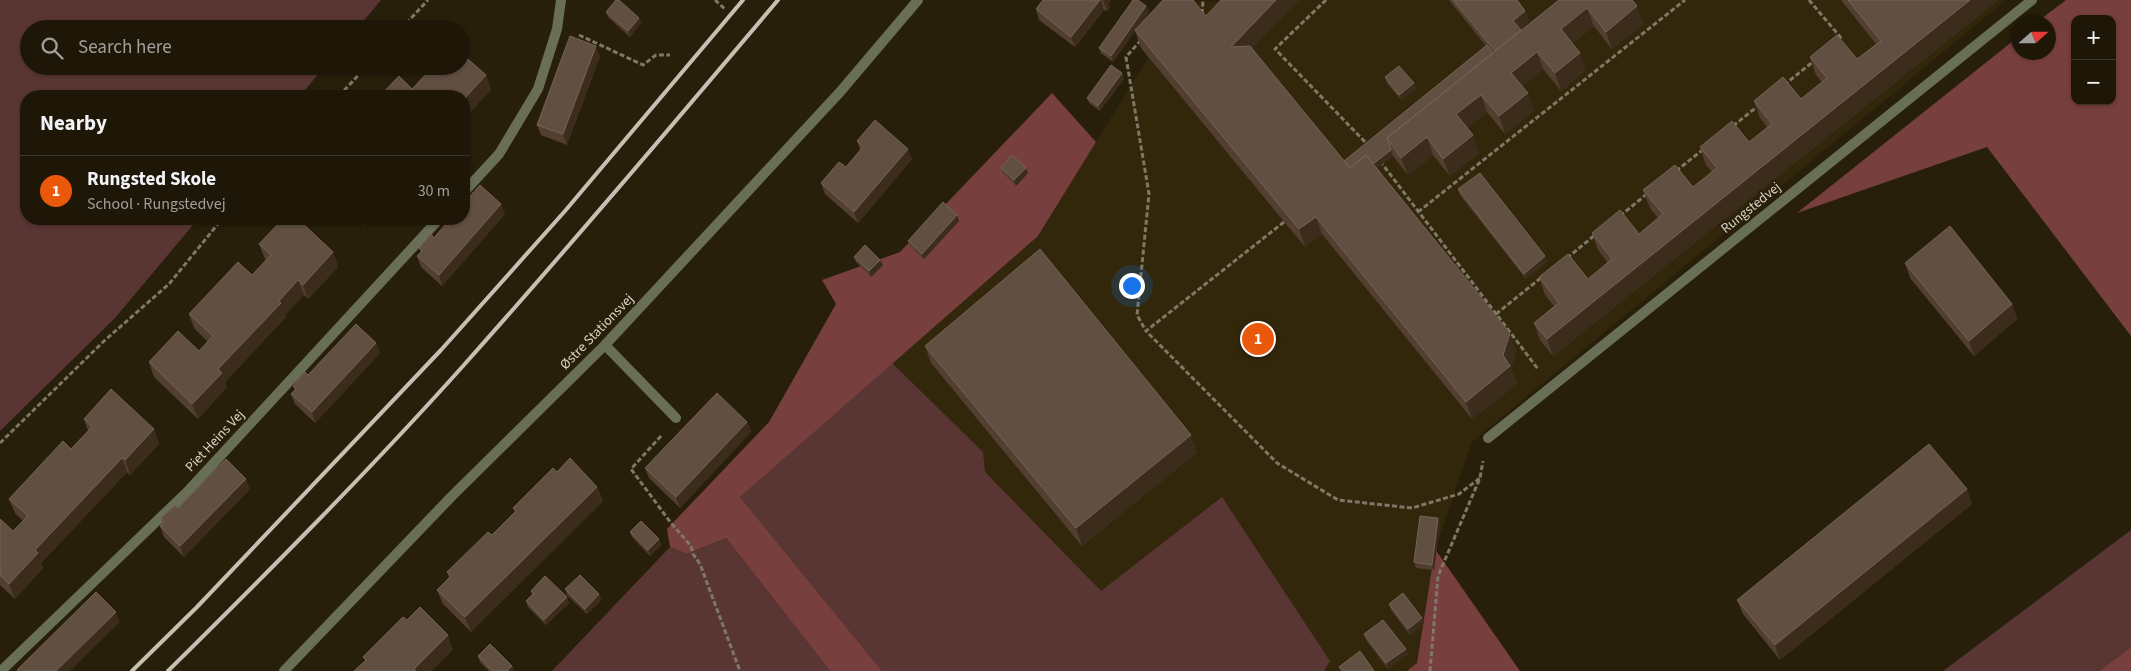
<!DOCTYPE html>
<meta charset="utf-8">
<style>
body{margin:0;font-family:"Source Sans 3",sans-serif;background:#262012;color:#f1f3f6}
.controls{position:absolute;right:15px;top:15px;display:grid;overflow:hidden;border-radius:10px;box-shadow:0 1px 4px #0004}
.controls button{width:45px;height:45px;display:grid;place-items:center;padding:0;border:0;border-bottom:1px solid #3c3629;background:#1e1708;color:#f1f3f6;font:25px sans-serif}
.compass{position:absolute;left:2011px;top:15px;width:45px;height:45px;border-radius:50%;background:#1e1708;box-shadow:0 1px 4px #0004;rotate:69deg}
.you{position:absolute;left:1131px;top:285px;width:18px;height:18px;margin:-12px;border:4px solid #fff;border-radius:50%;background:#1a73e8;box-shadow:0 0 0 8px #1a73e833}
.badge{display:grid;place-items:center;width:32px;height:32px;border-radius:50%;background:#ea580c;color:#fff;font-size:16px;font-weight:700}
.pin{position:absolute;translate:-50% -50%;border:2px solid #fff;box-shadow:0 1px 5px #0006}
.list{margin:0;padding:0;list-style:none}
h2{display:flex;justify-content:space-between;align-items:center;height:65px;margin:0;padding:0 20px;font-size:21px}
h2 small{font-size:16px;font-weight:400;color:#a19f9c}
.list li{display:grid;grid-template-columns:32px 1fr auto;gap:15px;align-items:center;box-sizing:border-box;height:70px;padding:0 20px;border-top:1px solid #3c3629}
.list b{display:block;font-size:19px;white-space:nowrap}
.list p{margin:0;font-size:16px;white-space:nowrap;color:#a19f9c}
.list em{font-size:16px;font-style:normal;color:#a19f9c}
.icon{flex:none;width:28px;height:28px;fill:none;stroke:currentColor;stroke-width:2;stroke-linecap:round;stroke-linejoin:round}
.map{position:relative;flex:none;width:2131px;height:671px;overflow:hidden}
.search{position:absolute;background:#1e1708;box-shadow:0 1px 4px #0004;left:20px;top:20px;width:450px;height:55px;display:flex;align-items:center;gap:12px;box-sizing:border-box;padding:0 18px;border-radius:28px;color:#a19f9c;font-size:19px}
.panel{position:absolute;background:#1e1708;box-shadow:0 1px 4px #0004;left:20px;top:90px;width:450px;height:135px;border-radius:20px}
.map>svg:first-child{display:block}
.built{fill:#33270b}
.green{fill:#593634}
.forest{fill:#773f3d;fill-rule:evenodd}
.lines{fill:none;stroke-linecap:round;stroke-linejoin:round}
.path{stroke:#7f7867;stroke-width:3;stroke-dasharray:5 2.5;stroke-linecap:butt}
.lane{stroke:#696e57;stroke-width:10}
.street{stroke:#696e57;stroke-width:10}
.rail{stroke:#c6c0b2;stroke-width:4}
.wall{fill:#523f32}
.shaded-wall{fill:#3b2c1b}
.building{fill:#614f42;stroke:#746457}
.labels{text-anchor:middle;dominant-baseline:central;stroke-width:4.5;stroke-linejoin:round;paint-order:stroke}
.street-label{font-size:14px;fill:#d9d3c6;stroke:#281f0a}
</style>
<div class="map">
<svg width="2131" height="671" viewBox="0 0 2131 671">
<rect width="100%" height="100%" fill="#281f0a"/>
<!-- built -->
<path class="built" d="M1233,0H2006L1472,442L1435,549L1417,663L1407,671H880L737,497L1038,236L1183,1L1231,2Z"/>
<!-- green -->
<path class="green" d="M0,0H381L357,29H29V66H325L300,96H26V219H198L115,318L0,431Z
M892,363L983,452L985,472L1101,591L1222,497L1330,661L1324,671H882L740,497Z
M2131,530V647L2099,671H1943Z
M726,538L830,671H552L670,547L687,554Z"/>
<!-- forest -->
<path class="forest" d="M2066,0H2131V336L1987,147L1797,213L2018,37V52H2048V22H2037ZM2075,19H2112V101H2075Z
M1052,93L1096,142L1038,236L740,497L882,671H830L726,538L687,554L670,547L667,529L769,422L836,304L822,280L900,252Z
M1435,549L1520,671H1407L1417,663Z
M2131,647V671H2099Z"/>
<g class="lines">
<!-- path -->
<path class="path" d="M715,0L725,9
M1326,0L1275,49L1369,146
M1809,0L1842,39L1839,41
M1202,14L1203,0
M401,29L428,0
M579,35L643,65L656,55H670
M1141,40L1126,57L1149,194L1137,315L1146,331
M1784,85L1814,61
M339,96L367,66
M1733,126L1758,106
M1380,161L1538,369
M1676,171L1705,148
M1418,212L1685,0
M1620,216L1648,193
M1284,222L1146,331L1277,463L1338,500L1412,508L1459,494L1480,478
M1567,258L1595,235
M1496,314L1542,277
M661,436L631,469L671,523L691,546L693,554L700,564L740,671
M0,443L104,341L169,284L222,219
M1430,671L1438,576L1480,478L1483,461"/>
<!-- lane -->
<path class="lane" d="M464,192L499,154L538,89L557,29L561,0
M605,345L676,418
M1,671L189,490L439,219"/>
<!-- street -->
<path class="street" d="M1488,438L2032,0
M284,671L452,496L605,345L840,92L918,0"/>
<!-- rail -->
<path class="rail" d="M132,671L197,607L441,350L565,211L743,0
M168,671C268,572 369,471 463,366C570,246 674,123 778,0"/>
</g>
<!-- wall -->
<path class="wall" d="M1043,0H1111L1108,4L1110,7L1107,11L1104,10L1075,47L1039,20L1036,9Z
M1449,0H1517L1525,11L1529,21L1520,29L1521,30L1559,0L1644,24L1612,49L1594,26L1572,43L1586,70L1561,91L1543,69L1522,86L1528,93L1534,111L1505,134L1487,112L1467,128L1479,153L1450,176L1433,155L1408,175L1393,156L1377,168L1516,351L1511,368L1517,384L1472,419L1322,234L1305,247L1141,48L1135,31L1113,62L1101,53L1099,48L1149,12L1136,30L1206,16L1252,49L1344,161L1486,46Z
M1841,0H1998L1553,356L1540,340L1534,323L1554,306L1545,295L1539,277L1588,279L1608,263L1598,250L1592,233L1639,234L1658,218L1650,208L1643,190L1693,187L1712,172L1706,165L1700,147L1749,142L1767,127L1760,118L1754,101L1801,99L1822,82L1816,75L1810,57L1857,59L1876,44Z
M606,12L639,18L641,23L630,37L608,17Z
M600,56L567,145L541,135L537,125Z
M424,66H461L486,75L491,90L469,113L464,109V96H380L412,89L426,74Z
M1122,73L1124,79L1100,111L1089,103L1087,98Z
M1385,77L1416,89L1401,100L1387,83Z
M857,141L912,159L858,223L825,194L821,183L846,167L860,150Z
M1001,168L1028,173L1016,186L1003,173Z
M1458,189L1545,256L1547,262L1526,279L1460,195Z
M505,214L442,286L421,267L417,256L421,253L419,248Z
M357,219H371L364,226Z
M959,221L924,259L910,246L908,241Z
M259,244L333,252L338,267L308,299L304,295L285,315L286,317L225,382L227,387L198,419L154,377L149,362L199,351L208,342L194,328L189,314L252,275L266,260L265,259Z
M854,257L883,265L871,277L856,262Z
M1905,263L2012,304L2017,319L1974,356L1910,278Z
M376,343L380,353L315,423L295,404L291,394L295,390L293,386L308,375Z
M925,346L1197,452L1082,546L931,363Z
M84,419L154,429L159,444L130,475L127,472L41,563L43,568L15,599L0,585V519L13,531L23,521L15,513L9,499L71,449L88,431Z
M747,422L751,432L680,508L649,478L645,468Z
M557,472L597,487L603,501L471,632L443,604L437,590L449,578L447,572L492,535L515,512L513,508Z
M250,489L184,557L164,537L160,526L163,523L161,518L178,508Z
M1972,504L1780,660L1743,614L1737,600Z
M1440,524L1434,570L1416,568L1414,562Z
M630,532L659,539L661,545L650,556L632,537Z
M565,589L599,594L601,600L587,614L567,595Z
M531,591L567,597L569,603L546,625L528,607L526,601L532,595Z
M1389,604L1422,618L1424,624L1410,635L1391,610Z
M1364,634L1406,649L1408,654L1388,669L1366,640Z
M478,656L512,666L514,671H489L480,662Z"/>
<!-- shaded-wall -->
<path class="shaded-wall" d="M1100,0H1101L1104,10L1075,47L1071,37Z
M1103,0H1111L1108,4L1110,7L1107,11Z
M1276,0H1299L1237,65L1231,47Z
M1970,0H1998L1553,356L1547,339Z
M1146,6L1149,12L1113,62L1111,56Z
M1637,6L1644,24L1612,49L1606,32Z
M1587,8L1594,26L1567,46L1561,29Z
M1525,11L1529,21L1517,31L1513,21Z
M639,18L641,23L630,37L628,31Z
M596,46L600,56L567,145L563,134Z
M1537,52L1543,69L1517,90L1511,73Z
M1580,53L1586,70L1561,91L1555,73Z
M1122,73L1124,79L1100,111L1098,106Z
M486,75L491,90L469,113L464,99Z
M1414,83L1416,89L1401,100L1399,95Z
M1528,93L1534,111L1505,134L1499,116Z
M1481,95L1487,112L1463,132L1456,114Z
M1473,135L1479,153L1450,176L1443,159Z
M1427,137L1433,155L1408,175L1401,158Z
M908,149L912,159L858,223L854,212Z
M1391,150L1393,156L1356,185L1354,180Z
M1026,168L1028,173L1016,186L1014,180Z
M501,204L505,214L442,286L439,275Z
M957,215L959,221L924,259L922,254Z
M1316,217L1322,234L1305,247L1299,229Z
M362,219H371L364,226Z
M333,252L338,267L308,299L303,285Z
M1545,256L1547,262L1526,279L1524,274Z
M880,260L883,265L871,277L869,271Z
M298,280L304,295L285,315L286,317L225,382L227,387L198,419L192,404L218,369Z
M2012,304L2017,319L1974,356L1969,341Z
M1510,333L1516,351L1511,368L1517,384L1472,419L1466,402L1503,355Z
M376,343L380,353L315,423L312,412Z
M747,422L751,432L680,508L676,497Z
M154,429L159,444L130,475L125,460Z
M1191,435L1197,452L1082,546L1076,528Z
M122,458L127,472L41,563L43,568L15,599L9,584L35,550Z
M246,479L250,489L184,557L180,546Z
M597,487L603,501L471,632L465,617Z
M1967,489L1972,504L1780,660L1775,645Z
M1438,518L1440,524L1434,570L1432,565Z
M659,539L661,545L650,556L648,550Z
M599,594L601,600L587,614L585,609Z
M567,597L569,603L546,625L544,620Z
M116,612L120,622L70,671H56Z
M1422,618L1424,624L1410,635L1408,629Z
M448,635L453,650L432,671H415L414,669Z
M1406,649L1408,654L1388,669L1386,663Z
M512,666L514,671H507Z"/>
<!-- building -->
<path class="building" d="M616,0H619L639,18L628,31L606,12Z
M1043,0H1100L1071,37L1036,9Z
M1133,0H1138L1146,6L1111,56L1099,48Z
M1163,0H1193L1206,16L1221,0H1276L1231,47L1250,46L1350,168L1366,155L1510,333L1503,355L1510,366L1466,402L1316,217L1299,229L1135,30Z
M1453,0H1517L1525,11L1513,21L1521,30L1495,51Z
M1559,0H1632L1637,6L1606,32L1587,8L1561,29L1580,53L1555,73L1537,52L1511,73L1528,93L1499,116L1481,95L1456,114L1473,135L1443,159L1427,137L1401,158L1387,138Z
M1848,0H1970L1547,339L1534,323L1559,303L1539,277L1568,254L1588,279L1612,259L1592,233L1620,210L1639,234L1663,214L1643,190L1675,165L1693,187L1717,168L1700,147L1732,121L1749,142L1772,124L1754,101L1783,77L1801,99L1827,78L1810,57L1837,35L1857,59L1881,41Z
M570,36L596,46L563,134L537,125Z
M1487,45L1493,53L1387,138L1391,150L1373,164L1366,155L1350,168L1344,161Z
M461,53L486,75L464,99V96H461L458,94L456,96H380L399,76L412,89L431,69L428,66H461Z
M1111,65L1122,73L1098,106L1087,98Z
M1399,66L1414,83L1399,95L1385,77Z
M875,120L908,149L854,212L821,183L839,162L846,167L863,147L857,141Z
M1012,155L1026,168L1014,180L1001,168Z
M1480,173L1545,256L1524,274L1458,189Z
M480,185L501,204L439,275L417,256L422,251L419,248L431,234L434,238L450,219H464V203Z
M943,202L957,215L922,254L908,241Z
M283,219H298L333,252L303,285L298,280L279,301L281,303L218,369L222,373L192,404L149,362L178,331L199,351L213,336L189,314L238,262L252,275L271,255L259,244Z
M1950,226L2012,304L1969,341L1905,263Z
M865,245L880,260L869,271L854,257Z
M1040,249L1191,435L1076,528L925,346Z
M356,324L376,343L312,412L291,394L296,389L293,386L305,372L308,375Z
M111,389L154,429L125,460L122,458L35,550L38,553L9,584L0,575V519L13,531L28,516L9,499L63,441L71,449L92,427L84,419Z
M717,393L747,422L676,497L645,468Z
M1929,444L1967,489L1775,645L1737,600Z
M570,458L597,487L465,617L437,590L451,576L447,572L488,532L492,535L516,511L513,508L553,468L557,472Z
M226,459L246,479L180,546L160,526L164,521L161,518L175,505L178,508Z
M1420,516L1438,518L1432,565L1414,562Z
M641,521L659,539L648,550L630,532Z
M580,575L599,594L585,609L565,589Z
M545,576L567,597L544,620L526,601L534,593L531,591Z
M96,592L116,612L56,671H19L17,670Z
M1403,593L1422,618L1408,629L1389,604Z
M420,607L448,635L414,669L416,671H354L366,660L363,657L403,617L407,620Z
M1383,620L1406,649L1386,663L1364,634Z
M490,644L512,666L507,671H492L478,656Z
M1360,651L1374,671H1342L1339,667Z"/>
<g class="labels">
<!-- street labels -->
<g class="street-label">
<text transform="translate(1751 208) rotate(-39)">Rungstedvej</text>
<text transform="translate(597 332) rotate(-46)">Østre Stationsvej</text>
<text transform="translate(215 441) rotate(-47)">Piet Heins Vej</text>
</g>
</g>
</svg>
<div class="controls">
<button>+</button>
<button>−</button>
</div>
<svg class="compass" viewBox="-18 -18 36 36"><path d="M0-13l5 13h-10z" fill="#e53935"/><path d="M0 13l5-13h-10z" fill="#a19f9c"/></svg>
<div class="you"></div>
<div class="pin badge" style="left:1258px;top:339px">1</div>
<div class="search"><svg class="icon" aria-label="search" viewBox="0 0 24 24"><circle cx="10" cy="10" r="6"/><path d="M15 15l6 6"/></svg>Search here</div>
<section class="panel">
<h2>Nearby<small></small></h2>
<ul class="list">
<li><span class="badge">1</span><div><b>Rungsted Skole</b><p>School · Rungstedvej</p></div><em>30 m</em></li>
</ul>
</section>
</div>
